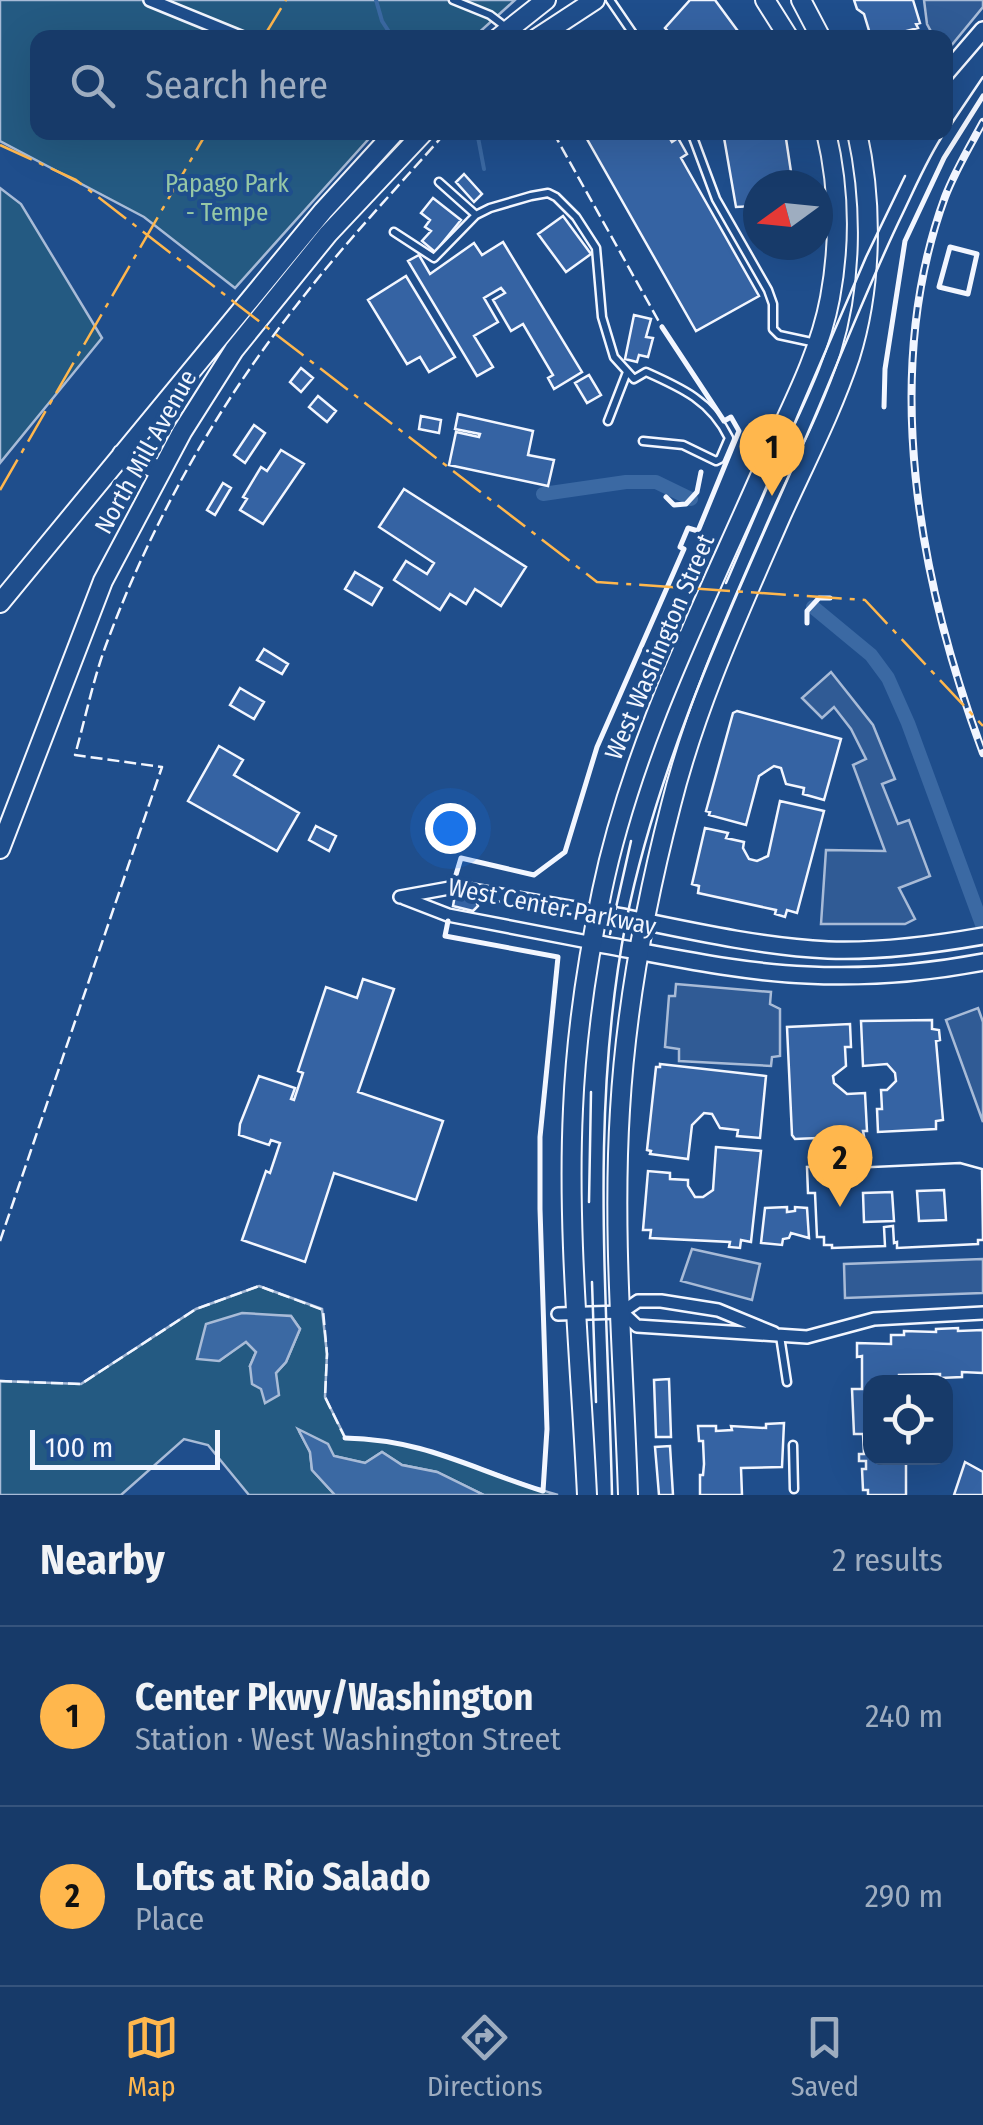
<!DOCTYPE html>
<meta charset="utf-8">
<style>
body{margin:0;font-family:"Fira Sans Condensed",sans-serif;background:#244571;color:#f1f3f6}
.controls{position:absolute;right:30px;bottom:30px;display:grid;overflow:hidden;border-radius:20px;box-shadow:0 10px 40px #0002}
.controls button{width:90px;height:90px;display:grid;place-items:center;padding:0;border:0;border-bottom:2px solid #36547d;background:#173a69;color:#f1f3f6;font:50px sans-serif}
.compass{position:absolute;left:743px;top:170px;width:90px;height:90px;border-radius:50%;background:#173a69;box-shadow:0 10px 40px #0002;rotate:255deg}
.scale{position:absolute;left:30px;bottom:25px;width:190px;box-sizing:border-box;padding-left:10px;border:5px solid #f2f6ff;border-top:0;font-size:28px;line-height:35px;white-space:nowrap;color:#f2f6ff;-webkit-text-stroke:8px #1f4e8c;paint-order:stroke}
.you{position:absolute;left:450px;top:828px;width:35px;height:35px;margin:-25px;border:8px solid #fff;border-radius:50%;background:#1a73e8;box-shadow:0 0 0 15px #1a73e833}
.badge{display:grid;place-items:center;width:65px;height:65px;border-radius:50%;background:#ffb74d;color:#111;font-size:32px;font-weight:700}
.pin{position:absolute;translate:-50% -82px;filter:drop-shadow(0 2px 5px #0008)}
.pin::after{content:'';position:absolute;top:52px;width:35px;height:30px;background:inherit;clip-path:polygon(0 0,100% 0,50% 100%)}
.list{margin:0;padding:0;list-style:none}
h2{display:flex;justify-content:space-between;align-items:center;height:130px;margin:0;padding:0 40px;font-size:42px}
h2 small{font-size:32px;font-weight:400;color:#9eadc0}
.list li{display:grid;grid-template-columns:65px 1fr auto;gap:30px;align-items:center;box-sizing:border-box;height:180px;padding:0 40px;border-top:2px solid #36547d}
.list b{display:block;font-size:38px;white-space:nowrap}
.list p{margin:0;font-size:32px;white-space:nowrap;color:#9eadc0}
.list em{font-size:32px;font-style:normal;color:#9eadc0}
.icon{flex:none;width:55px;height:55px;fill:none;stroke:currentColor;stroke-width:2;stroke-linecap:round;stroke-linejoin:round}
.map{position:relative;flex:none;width:983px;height:1495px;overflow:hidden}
.search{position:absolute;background:#173a69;box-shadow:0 10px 40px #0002;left:30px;right:30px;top:30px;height:110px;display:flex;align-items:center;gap:25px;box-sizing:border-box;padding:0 35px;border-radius:20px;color:#9eadc0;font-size:38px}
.sheet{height:490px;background:#173a69}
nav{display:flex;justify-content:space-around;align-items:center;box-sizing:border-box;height:140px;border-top:2px solid #36547d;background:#173a69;font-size:28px;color:#9eadc0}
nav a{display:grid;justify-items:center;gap:5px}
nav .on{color:#ffb74d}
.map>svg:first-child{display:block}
.green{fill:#245a82;stroke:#a8bbd7;stroke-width:2.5;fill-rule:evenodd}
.parking{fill:#305b95;stroke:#a8bbd7;stroke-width:2.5}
.water{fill:#3b69a3;stroke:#a8bbd7;stroke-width:2.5}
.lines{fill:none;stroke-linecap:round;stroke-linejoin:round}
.stream{stroke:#3b69a3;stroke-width:4}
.canal{stroke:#3b69a3;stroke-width:14}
.building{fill:#3563a3;stroke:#f2f6ff;stroke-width:2.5;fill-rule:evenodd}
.lane-casing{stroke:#f2f6ff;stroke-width:11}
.street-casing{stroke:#f2f6ff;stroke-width:16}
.secondary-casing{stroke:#f2f6ff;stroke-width:20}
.primary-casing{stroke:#f2f6ff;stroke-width:22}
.lane{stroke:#1f4e8c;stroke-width:6}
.street{stroke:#1f4e8c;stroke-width:11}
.secondary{stroke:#1f4e8c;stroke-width:15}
.primary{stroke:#1f4e8c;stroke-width:18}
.tram{stroke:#f2f6ff;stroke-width:2.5}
.rail-casing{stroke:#f2f6ff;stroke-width:8}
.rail{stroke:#1f4e8c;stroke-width:4;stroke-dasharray:11;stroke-linecap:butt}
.fence{stroke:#f2f6ff;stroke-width:2.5;stroke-dasharray:12 5;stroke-linecap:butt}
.wall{stroke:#f2f6ff;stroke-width:5}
.power{stroke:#ffb74d;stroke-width:2.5;stroke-dasharray:35 8 5 8;stroke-linecap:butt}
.labels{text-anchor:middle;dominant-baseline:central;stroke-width:8;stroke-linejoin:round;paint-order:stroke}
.park-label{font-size:25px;fill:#97c8a6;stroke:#1f4e8c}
.street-label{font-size:25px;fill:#f2f6ff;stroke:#1f4e8c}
</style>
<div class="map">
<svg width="983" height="1495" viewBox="0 0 983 1495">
<rect width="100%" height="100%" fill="#1f4e8c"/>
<!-- green -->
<path class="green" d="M0,0H515L474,37L38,38V132L374,133L235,288L144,217L0,141Z
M0,188L21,204L102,338L0,463Z
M259,1286L322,1309L327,1354L325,1397L345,1437C429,1440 480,1472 558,1495H484L437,1472L402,1465L382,1452L365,1463L334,1456L299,1431L310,1452L312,1470L335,1495H249L208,1445L184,1439L121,1495H0V1381L81,1384L196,1309ZM266,1316H291L300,1329L286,1362L276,1373L250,1366L256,1352L246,1341L219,1361Z"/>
<!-- parking -->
<path class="parking" d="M924,0H983V7L946,52V38L934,37L927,24Z
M831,672L873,725L895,779L882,784L898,824L909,820L930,876L899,888L915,919L905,924H821L826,850L885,851L853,765L866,759L851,729L834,707L822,718L802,698Z
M676,984L771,992L770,1004L780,1009V1056L772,1057L771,1066L679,1061V1049L665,1047L669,996H675Z
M978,1008L983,1022V1122L946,1020Z
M692,1249L760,1264L752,1300L681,1281Z
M983,1259V1293L845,1298L844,1264Z"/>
<!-- water -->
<path class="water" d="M242,1313L291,1316L300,1329L286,1362L276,1373L279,1395L265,1403L261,1389L252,1384L250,1366L256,1352L246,1342L219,1361L197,1359L206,1324Z
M298,1429L328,1444L334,1456L365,1463L382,1452L402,1465L437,1472L484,1495H335L312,1470L310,1452Z"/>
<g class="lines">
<!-- stream -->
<path class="stream" d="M376,0L382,21L393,38
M477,132L484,169"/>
<!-- canal -->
<path class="canal" d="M543,494L626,482H656L691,499
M813,607L871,655L888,678L908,723L983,927"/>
</g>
<!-- building -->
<path class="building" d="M690,0H715L743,38H674L665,28Z
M854,0H913L920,23L916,24L918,28L880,38L871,37L864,14L857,9Z
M583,132H666L672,142L678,138L687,154L681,158L759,296L696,331Z
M723,132H785L793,185H758V211L755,206L736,207Z
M464,174L482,194L474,202L456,182Z
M433,198L461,220L435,252L422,241L431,231L425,227L430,220L421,213Z
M563,216L591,254L566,272L538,234Z
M503,242L582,372L554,389L548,378L553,375L523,324L511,331L493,300L505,293L501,288L484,298L498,322L474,336L493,367L477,376L408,261L419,255L430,274L474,243L482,255Z
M406,276L455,357L429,372L420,357L407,364L368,300Z
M634,315L651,319L646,337L653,338L648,357L639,355L637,362L625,359Z
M301,368L313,378L301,392L290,382Z
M589,375L601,395L587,403L575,383Z
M318,396L336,411L327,422L309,407Z
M458,414L533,431L528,455L554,460L548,486L449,465L456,432L479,437L480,434L455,429Z
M421,416L441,420L439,433L419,429Z
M254,425L265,433L245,463L234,455Z
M281,450L304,464L263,524L240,510L247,499L243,497L261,467L267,471Z
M223,483L231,488L215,515L207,510Z
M404,489L526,567L501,606L475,589L466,604L450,594L440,610L394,580L406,561L427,574L434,563L379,527Z
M355,572L382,588L372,605L345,589Z
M264,649L288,664L282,674L257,660Z
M240,688L264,702L254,719L230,705Z
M737,711L841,739L824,800L803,794L804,788L786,784L781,768L774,766L759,776L746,825L709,815L710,812L706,811L733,713Z
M219,746L243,760L234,775L299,813L277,851L188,801Z
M780,801L824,811L797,913L787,910L785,917L775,914L776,910L698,893L699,886L692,884L705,828L728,833L726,838L744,842L743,848L749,859L757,861L768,856Z
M316,826L336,836L329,851L309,840Z
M455,895L475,899L478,906L473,911L453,906Z
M363,979L394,989L358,1092L443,1121L416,1200L334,1173L305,1262L242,1240L266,1171L270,1173L280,1143L271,1140L269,1145L239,1135L240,1124L259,1076L295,1088L291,1099L294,1100L303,1073L298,1071L326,987L357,998Z
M932,1020V1029L939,1030L940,1040L936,1041L943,1120L936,1121V1129L878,1132L877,1109H882L881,1090H887L896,1081L895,1073L887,1064L863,1066L861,1021Z
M850,1024L851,1047H845L846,1066L833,1076L834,1083L847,1094L865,1093L867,1131H863L864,1136L795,1139L792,1135L787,1027Z
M660,1064L766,1076L760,1138L737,1136L738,1130L720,1128L712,1114L704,1113L692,1125L688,1159L650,1154L651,1151L647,1150L656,1067H660Z
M716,1147L761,1151L751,1242L741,1240L740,1248L729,1247L730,1242L650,1238L651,1230H643L648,1171L670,1173V1179L688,1180V1186L695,1197H703L713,1190Z
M960,1163L982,1169L983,1240H978V1244L897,1248V1242L894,1243L893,1226L884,1227L885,1246L832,1248V1245H824V1237H817L815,1193H808L807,1167L830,1166V1169ZM944,1190L946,1220L919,1221L917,1191ZM892,1192L894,1221L864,1222L863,1193Z
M960,1163L982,1169L983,1240H978V1244L897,1248V1242L894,1243L893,1226L884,1227L885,1246L832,1248V1245H824V1237H817L815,1193H808L807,1167L830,1166V1169Z
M787,1207V1212L795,1211V1207L807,1208L809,1238L791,1233L789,1238L783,1239L782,1245L761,1243L765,1208Z
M958,1328V1331L983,1330V1373L962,1372V1377L940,1378V1374L899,1375V1382H870V1458H900V1462H906V1495H868V1490H863L862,1469H866V1461H859V1454H864L863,1434H854L852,1389H862V1356L857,1357V1343L891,1344V1335H904V1331L936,1332V1329Z
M669,1379L671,1437H656L654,1380Z
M784,1423L782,1467L741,1468L742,1495H700V1475H703L704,1464L703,1441H699L698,1426H716V1431L732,1430L731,1426L766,1428V1424Z
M670,1446L673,1495H659L655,1447Z
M965,1462L983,1472V1495H954Z"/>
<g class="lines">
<!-- lane casing -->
<g class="lane-casing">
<path id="lane" d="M453,0L490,15L520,38
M610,0L636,38
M691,132L716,199L768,290L773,304V329L779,335L816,343
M439,182L476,215L490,208L531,196L548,193L556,197L576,217L596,248L602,317L614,357L634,379L646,372C682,388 711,401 729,438L720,459L716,461L683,445L643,441
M394,232L434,258L476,215
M608,421L627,372
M780,1336L787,1382
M793,1445L794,1489"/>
</g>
<!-- street casing -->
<g class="street-casing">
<path id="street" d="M150,0L243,38
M400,897L455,887L598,912
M404,898L448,915L593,943
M622,1312L637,1326L807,1337L874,1319L983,1313
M558,1314L622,1312L638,1301H661L718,1310L774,1333"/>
</g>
<!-- secondary casing -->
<g class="secondary-casing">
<path id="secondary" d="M946,73L983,30
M598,912C674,927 751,946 828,950C880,952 932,945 983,936
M593,943C664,955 735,972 807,975C866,978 925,973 983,962"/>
</g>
<!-- primary casing -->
<g class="primary-casing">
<path id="primary" d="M765,0L789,38
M801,0L821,38
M498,38L546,0
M537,38L595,0
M122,454L161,471
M0,603L323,211L395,132
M0,849L103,581L182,432L234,350L328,234L424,132
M587,1495C581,1367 567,1237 573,1109C576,1037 587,962 602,891C633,742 704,605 764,467C788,413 819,357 830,298C840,244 839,186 826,132
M628,1495C624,1367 612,1238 620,1110C626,1007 645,905 671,805C696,705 740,610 781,516C805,463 832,411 850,357C872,286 873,204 857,132"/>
</g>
<!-- lane -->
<use href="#lane" class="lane"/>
<!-- street -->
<use href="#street" class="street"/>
<!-- secondary -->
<use href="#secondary" class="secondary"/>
<!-- primary -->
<use href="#primary" class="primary"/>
<!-- tram -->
<path class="tram" d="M946,132L983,77
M726,583L866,257L905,176
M610,934L631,841
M589,1202L591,1092
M592,1282L596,1402
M612,1495C608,1304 589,1111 626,922C661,749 740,589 810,428C841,356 869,283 903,213C916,186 928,157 945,132"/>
<!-- rail casing -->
<g class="rail-casing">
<path id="rail" d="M983,122C970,146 955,171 945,197C880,374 919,581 983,753"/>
</g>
<!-- rail -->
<use href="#rail" class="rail"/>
<!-- fence -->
<path class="fence" d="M553,132L662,327
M0,1241L162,767L75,755C86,716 94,675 109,637C153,520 218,405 296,306C343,245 395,190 446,132
M0,1381L81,1384L196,1309L259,1286L323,1310L327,1354L325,1397L345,1438"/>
<!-- wall -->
<path class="wall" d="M950,247L977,254L968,294L939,287Z
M884,407L885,369L905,241L944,158L983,96
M666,497L674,505L686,504L697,492L701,472
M807,623V611L819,598H830
M455,878L461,858L534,875L565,852L597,747L684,549L680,547L688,528L698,531L739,431L731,417L724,421L662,327
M345,1438C426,1440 469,1468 543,1491L547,1429L540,1209V1137L558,957L445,936L448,921"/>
<!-- power -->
<path class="power" d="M263,38L286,0
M0,145L76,180L597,582L865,600L983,726
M0,490L207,132"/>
</g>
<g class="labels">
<!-- park labels -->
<g class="park-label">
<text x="227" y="184">Papago Park<tspan x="227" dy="29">- Tempe</tspan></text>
</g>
<!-- street labels -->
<g class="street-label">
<text transform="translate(146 452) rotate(-61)">North Mill Avenue</text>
<text transform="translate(660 647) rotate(-67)">West Washington Street</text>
<text transform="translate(552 907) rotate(11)">West Center Parkway</text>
</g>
</g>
</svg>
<div class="controls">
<button><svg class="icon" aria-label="locate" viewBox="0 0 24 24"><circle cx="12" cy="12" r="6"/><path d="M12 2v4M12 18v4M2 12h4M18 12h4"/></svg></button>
</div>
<svg class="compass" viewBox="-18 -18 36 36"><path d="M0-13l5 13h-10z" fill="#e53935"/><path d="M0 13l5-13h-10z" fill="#9eadc0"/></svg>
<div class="scale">100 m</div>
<div class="you"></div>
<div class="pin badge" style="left:772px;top:496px">1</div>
<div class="pin badge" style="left:840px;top:1207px">2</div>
<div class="search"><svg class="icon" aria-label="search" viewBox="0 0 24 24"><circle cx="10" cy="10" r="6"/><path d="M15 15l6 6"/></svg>Search here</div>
</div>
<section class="sheet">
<h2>Nearby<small>2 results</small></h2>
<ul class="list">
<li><span class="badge">1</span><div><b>Center Pkwy/Washington</b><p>Station · West Washington Street</p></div><em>240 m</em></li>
<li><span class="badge">2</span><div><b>Lofts at Rio Salado</b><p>Place</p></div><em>290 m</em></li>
</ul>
</section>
<nav>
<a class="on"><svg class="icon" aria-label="map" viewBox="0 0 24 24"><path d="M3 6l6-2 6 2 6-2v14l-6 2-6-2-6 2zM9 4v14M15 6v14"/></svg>Map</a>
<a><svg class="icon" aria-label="directions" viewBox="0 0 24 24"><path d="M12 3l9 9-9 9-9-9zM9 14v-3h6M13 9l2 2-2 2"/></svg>Directions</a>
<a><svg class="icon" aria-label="saved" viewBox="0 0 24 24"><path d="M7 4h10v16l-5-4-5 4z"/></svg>Saved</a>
</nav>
